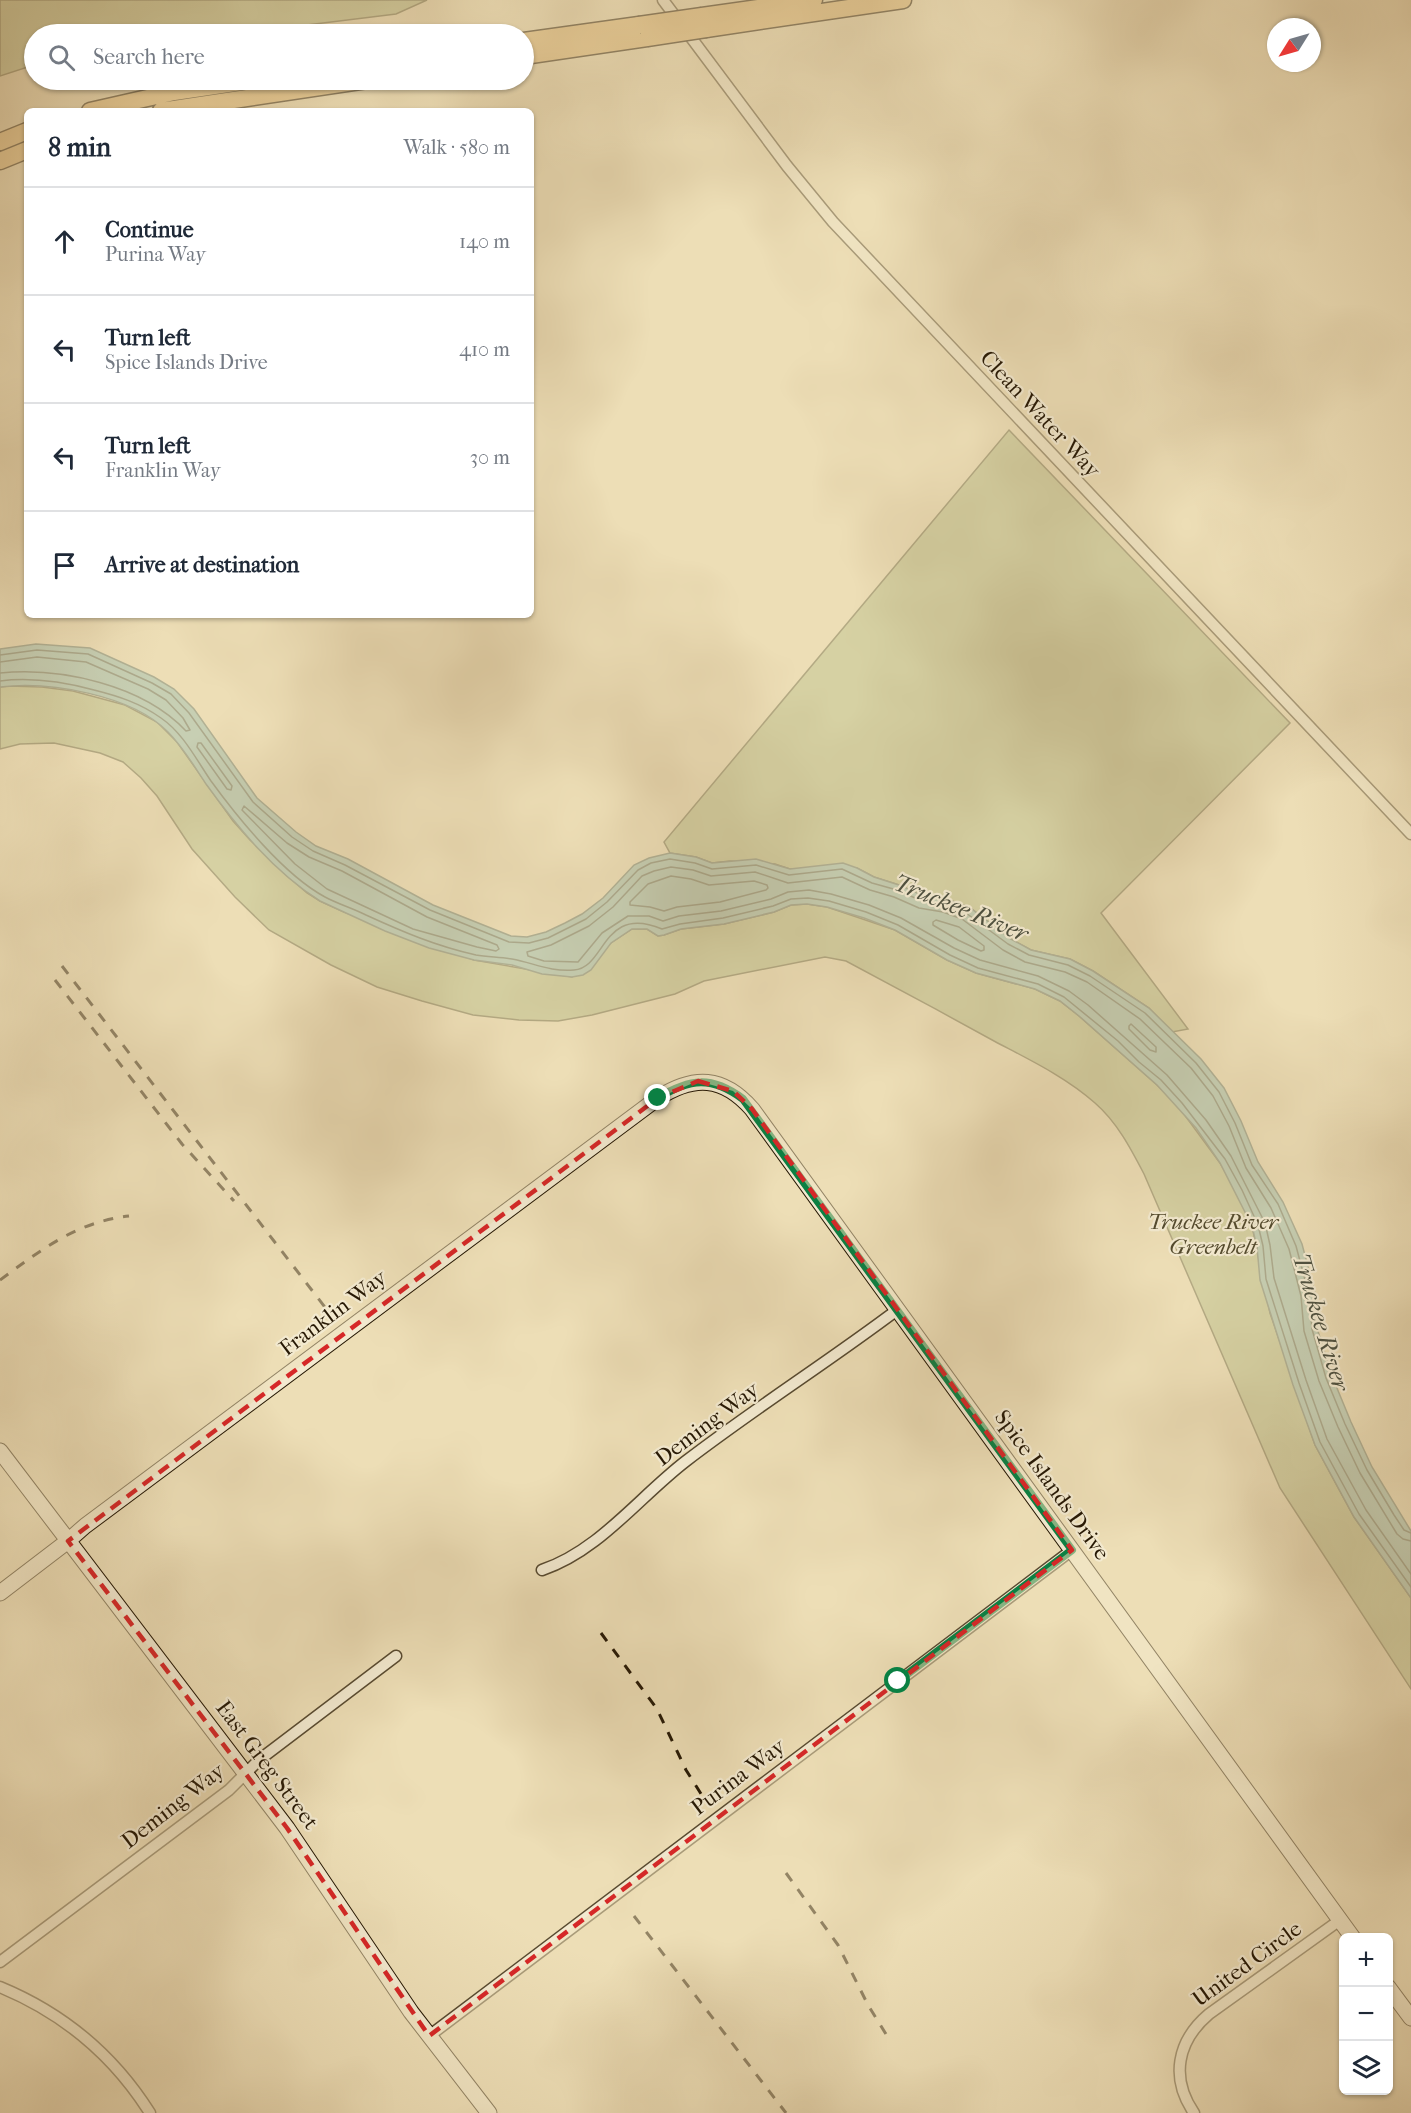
<!DOCTYPE html>
<meta charset="utf-8">
<style>
body{margin:0;font-family:"IM FELL French Canon",serif;background:#f2f2f3;color:#1f2937}
.controls{position:absolute;right:18px;bottom:18px;display:grid;overflow:hidden;border-radius:9px;box-shadow:0 2px 4px #0004}
.controls button{width:54px;height:54px;display:grid;place-items:center;padding:0;border:0;border-bottom:2px solid #e0e1e3;background:#fff;color:#1f2937;font:30px sans-serif}
.compass{position:absolute;left:1267px;top:18px;width:54px;height:54px;border-radius:50%;background:#fff;box-shadow:0 2px 4px #0004;rotate:233deg}
.stop{position:absolute;width:18px;height:18px;margin:-14px;border:4px solid #0b8043;border-radius:50%;background:#fff}
.stop.end{background:#0b8043;border-color:#fff;box-shadow:0 2px 6px #0008}
.list{margin:0;padding:0;list-style:none}
h2{display:flex;justify-content:space-between;align-items:center;height:78px;margin:0;padding:0 24px;font-size:26px}
h2 small{font-size:20px;font-weight:400;color:#747a83}
.list li{display:grid;grid-template-columns:39px 1fr auto;gap:18px;align-items:center;box-sizing:border-box;height:108px;padding:0 24px;border-top:2px solid #e0e1e3}
.list b{display:block;font-size:22px;white-space:nowrap}
.list p{margin:0;font-size:20px;white-space:nowrap;color:#747a83}
.list em{font-size:20px;font-style:normal;color:#747a83}
.icon{flex:none;width:33px;height:33px;fill:none;stroke:currentColor;stroke-width:2;stroke-linecap:round;stroke-linejoin:round}
.map{position:relative;flex:none;width:1411px;height:2113px;overflow:hidden}
.search{position:absolute;background:#fff;box-shadow:0 2px 4px #0004;left:24px;top:24px;width:510px;height:66px;display:flex;align-items:center;gap:15px;box-sizing:border-box;padding:0 21px;border-radius:33px;color:#747a83;font-size:22px}
.panel{position:absolute;background:#fff;box-shadow:0 2px 4px #0004;left:24px;top:108px;width:510px;height:510px;border-radius:9px}
.map>svg:first-child{display:block}
.green{fill:#bbc08c;stroke:#706c48;stroke-width:1.5}
.water{fill:#99bcaf;stroke:#6b7a6b;stroke-width:1.5}
.lines{fill:none;stroke-linecap:round;stroke-linejoin:round}
.shore{stroke:#606a5a;stroke-width:1.5}
.street-casing{stroke:#584a30;stroke-width:13}
.secondary-casing{stroke:#261804;stroke-width:17}
.primary-casing{stroke:#261804;stroke-width:19}
.street{stroke:#f3ead0;stroke-width:10}
.secondary{stroke:#f3ead0;stroke-width:15}
.primary{stroke:#e6bf7b;stroke-width:16}
.rail{stroke:#261804;stroke-width:3;stroke-dasharray:10 10;stroke-linecap:butt}
.primary-bridge-casing{stroke:#261804;stroke-width:19;stroke-linecap:butt}
.primary-bridge{stroke:#e6bf7b;stroke-width:16}
.route{stroke:#0b8043;stroke-width:8}
.marked{fill:none;stroke:#d62828;stroke-width:4.5;stroke-dasharray:12 8;stroke-linejoin:round}
.labels{text-anchor:middle;dominant-baseline:central;stroke-width:4.5;stroke-linejoin:round;paint-order:stroke}
.street-label{font-size:22px;fill:#261804;stroke:#f3ead0}
.park-label{font-size:22px;font-style:italic;fill:#534a2d;stroke:#f3ead0}
.water-label{font-size:24px;font-style:italic;fill:#4e5140;stroke:#f3ead0}
</style>
<div class="map">
<svg width="1411" height="2113" viewBox="0 0 1411 2113">
<rect width="100%" height="100%" fill="#eddeb6"/>
<filter id="stains"><feTurbulence type="fractalNoise" baseFrequency=".00333" numOctaves="4"/><feColorMatrix values="0 0 0 0 .2 0 0 0 0 .09 0 0 0 0 .02 0 0 0 .5 -.17"/></filter>
<radialGradient id="worn" r=".72"><stop offset=".6" stop-color="#630" stop-opacity="0"/><stop offset="1" stop-color="#630" stop-opacity=".3"/></radialGradient>
<!-- green -->
<path class="green" d="M0,0H427L396,14L233,34H34V65L0,76Z
M1009,430L1290,723L1101,913L1188,1029L1172,1032L1149,1008L1093,971L1070,959L1031,950L1011,939L969,907L946,899L924,896L899,885L874,877L857,868L790,869L775,864L730,861L712,863L696,857L670,853L664,842Z
M9,686L42,687L73,691L125,705L157,722L177,742L233,821L250,840L285,874L307,893L320,901L344,912L474,960L572,977L611,943L632,929H647L658,936L664,935L681,929L724,924L774,912L791,905L807,904L827,907L895,930L947,960L976,973L1035,989L1060,1001L1079,1016L1157,1085L1178,1106L1220,1163L1237,1193L1252,1226L1270,1313L1315,1445L1354,1517L1411,1598V1689L1280,1488L1144,1174C1131,1149 1117,1122 1095,1103C1066,1077 1028,1059 994,1041C945,1014 895,987 846,961L825,957L704,981L675,994L592,1015L558,1021L519,1020L473,1015L422,1001L377,987L331,965L269,930L235,897L192,849L157,796L141,778L123,762L100,753L54,743L20,744L0,749V687Z"/>
<!-- water -->
<path class="water" d="M36,644L90,648L154,677L174,689L194,709L257,798L296,832L316,846L348,859L433,905L511,936L527,937L546,932L565,923L582,914L603,898L634,865L649,858L670,853L696,857L712,863L756,859L790,869L843,863L857,868L874,877L899,885L924,896L946,899L969,907L1011,939L1031,950L1070,959L1093,971L1149,1008L1201,1059L1224,1088L1241,1121L1258,1162L1283,1202L1302,1244L1315,1293L1317,1328L1332,1376L1351,1422L1372,1467L1411,1531V1598L1354,1517L1315,1445L1293,1385L1260,1280L1257,1247L1252,1226L1220,1163L1196,1128L1157,1085L1079,1016L1060,1001L1035,989L976,973L947,960L895,930L864,918L827,907L807,904L791,905L774,912L724,924L681,929L664,935L658,936L647,929H632L611,943L591,970L583,975L572,977L542,974L512,965L474,960L429,948L385,931L320,901C274,872 237,827 206,784C194,766 183,747 168,732C132,695 49,681 0,687V649Z"/>
<g class="lines">
<!-- shore -->
<path class="shore" d="M0,655L37,650L88,654L152,683L171,694L189,713L253,802L292,837L313,851L345,865L430,910L509,942L529,943L548,938L586,919L607,902L638,870L651,863L670,859L695,863L712,869L756,865L789,875L842,869L872,883L897,890L922,901L945,905L966,913L1008,944L1029,955L1068,965L1090,976L1145,1013L1196,1063L1219,1092L1235,1123L1252,1165L1278,1204L1296,1246L1309,1295L1312,1329L1326,1378L1345,1424L1367,1470L1394,1515L1404,1530L1411,1533
M0,662L37,657L86,662L148,689L166,700L183,718L190,730L186,731C143,685 61,667 0,673
M0,681C31,677 64,682 94,690C118,696 140,703 161,718C183,733 196,759 211,781C238,818 284,875 325,897C338,904 352,908 366,915C403,932 436,946 476,955C488,957 500,957 512,959C534,963 550,972 574,970C606,968 602,904 662,929L680,924L723,918L773,906L791,899L808,898L829,901L866,912L898,925L950,955L978,968L1038,984L1064,997L1118,1041L1139,1062L1161,1080L1182,1103L1225,1159L1242,1190L1258,1225L1263,1246L1266,1279L1299,1383L1320,1442L1359,1514L1411,1587
M198,743H201L232,786L231,790L227,789L197,747Z
M244,806L287,843L309,857L342,871L427,917L497,945L499,949L496,951L477,947L413,929L327,889L295,864L242,810Z
M671,876L691,879L709,885L754,881L767,885L768,888L766,890L720,902L677,907L664,911L650,907L630,905V902L648,884Z
M936,920L959,927L984,946V950L981,951L958,940L933,925V922Z
M1131,1024L1156,1047V1052L1150,1050L1129,1029V1026Z
M1411,1541L1403,1539L1397,1534L1360,1473L1338,1427L1319,1381L1304,1331L1301,1296L1289,1249L1271,1208L1246,1168L1229,1126L1213,1096L1191,1068L1140,1019L1087,982L1065,972L1025,962L1003,950L962,919L943,912L919,908L894,897L870,890L842,877L788,883L755,872L711,876L693,870L671,867L654,871L642,876L613,907L589,926L551,945L527,952L528,956L544,961L578,962L602,933L628,916H649L663,921L679,916L721,911L771,899L788,892L809,890L831,894L869,905L901,918L954,948L980,960L1038,976L1069,991L1088,1005L1167,1075L1206,1120L1231,1156L1265,1223L1270,1245L1274,1278L1306,1380L1327,1439L1366,1510L1411,1574"/>
<!-- street casing -->
<g class="street-casing">
<path id="street" d="M663,0L787,166L833,222L1411,834
M542,1570C599,1551 639,1497 686,1461C755,1408 828,1362 897,1310
M0,1962L229,1790L259,1760L396,1656
M0,1987C63,2013 114,2056 150,2113
M429,2036L1072,1550
M1194,2113C1170,2078 1177,2041 1209,2014L1340,1920"/>
</g>
<!-- secondary casing -->
<g class="secondary-casing">
<path id="secondary" d="M0,1451L287,1828L411,2012L489,2113
M0,1593L68,1541L85,1526L658,1098C694,1075 723,1076 752,1109L1353,1938
M1388,1987L1411,2018"/>
</g>
<!-- primary casing -->
<g class="primary-casing">
<path id="primary" d="M702,16L814,0
M706,29L903,0
M524,41L639,25
M524,56L647,38
M90,111L174,92L256,80
M161,111L367,80
M0,142L27,131
M0,161L27,150"/>
</g>
<!-- street -->
<use href="#street" class="street"/>
<!-- secondary -->
<use href="#secondary" class="secondary"/>
<!-- primary -->
<use href="#primary" class="primary"/>
<!-- rail -->
<path class="rail" d="M62,966L331,1315
M55,980L182,1144L234,1201
M0,1280C41,1250 76,1222 129,1216
M601,1633L657,1709L686,1770L703,1797
M786,1873L838,1945L868,2005L889,2039
M634,1916L786,2113"/>
<!-- primary-bridge casing -->
<g class="primary-bridge-casing">
<path id="primary-bridge" d="M639,25L702,16
M647,38L706,29"/>
</g>
<!-- primary-bridge -->
<use href="#primary-bridge" class="primary-bridge"/>
</g>
<g class="lines">
<!-- route -->
<path class="route" d="M658,1098C690,1078 712,1076 743,1099L1072,1550L898,1681"/>
</g>
<!-- marked area -->
<path d="M0 0H1411V2113H0ZM698,1081L733,1091L752,1109L1072,1550L429,2036L287,1828L68,1541L658,1098Z" fill="#eddeb6" fill-opacity=".55" fill-rule="evenodd"/>
<path class="marked" d="M698,1081L733,1091L752,1109L1072,1550L429,2036L287,1828L68,1541L658,1098Z"/>
<g class="labels">
<!-- street labels -->
<g class="street-label">
<text transform="translate(1040 414) rotate(47)">Clean Water Way</text>
<text transform="translate(333 1313) rotate(-37)">Franklin Way</text>
<text transform="translate(707 1424) rotate(-37)">Deming Way</text>
<text transform="translate(1052 1485) rotate(54)">Spice Islands Drive</text>
<text transform="translate(267 1765) rotate(53)">East Greg Street</text>
<text transform="translate(738 1777) rotate(-37)">Purina Way</text>
<text transform="translate(173 1806) rotate(-38)">Deming Way</text>
<text transform="translate(1247 1964) rotate(-36)">United Circle</text>
</g>
<!-- park labels -->
<g class="park-label">
<text x="1213" y="1222">Truckee River<tspan x="1213" dy="25">Greenbelt</tspan></text>
</g>
<!-- water labels -->
<g class="water-label">
<text transform="translate(961 908) rotate(22)">Truckee River</text>
<text transform="translate(1321 1322) rotate(73)">Truckee River</text>
</g>
</g>
<rect width="100%" height="100%" filter="url(#stains)"/>
<rect width="100%" height="100%" fill="url(#worn)"/>
</svg>
<div class="controls">
<button>+</button>
<button>−</button>
<button><svg class="icon" aria-label="layers" viewBox="0 0 24 24"><path d="M12 4l9 5-9 5-9-5zM3 14l9 5 9-5"/></svg></button>
</div>
<svg class="compass" viewBox="-18 -18 36 36"><path d="M0-13l5 13h-10z" fill="#e53935"/><path d="M0 13l5-13h-10z" fill="#747a83"/></svg>
<div class="stop" style="left:898px;top:1681px"></div>
<div class="stop end" style="left:658px;top:1098px"></div>
<div class="search"><svg class="icon" aria-label="search" viewBox="0 0 24 24"><circle cx="10" cy="10" r="6"/><path d="M15 15l6 6"/></svg>Search here</div>
<section class="panel">
<h2>8 min<small>Walk · 580 m</small></h2>
<ul class="list">
<li><svg class="icon" aria-label="ahead" viewBox="0 0 24 24"><path d="M12 20V5M6 11l6-6 6 6"/></svg><div><b>Continue</b><p>Purina Way</p></div><em>140 m</em></li>
<li><svg class="icon" aria-label="left" viewBox="0 0 24 24"><path d="M17 20v-9H6M10 6l-5 5 5 5"/></svg><div><b>Turn left</b><p>Spice Islands Drive</p></div><em>410 m</em></li>
<li><svg class="icon" aria-label="left" viewBox="0 0 24 24"><path d="M17 20v-9H6M10 6l-5 5 5 5"/></svg><div><b>Turn left</b><p>Franklin Way</p></div><em>30 m</em></li>
<li><svg class="icon" aria-label="arrive" viewBox="0 0 24 24"><path d="M6 21V4h12l-3 4 3 4H6"/></svg><div><b>Arrive at destination</b></div></li>
</ul>
</section>
</div>
